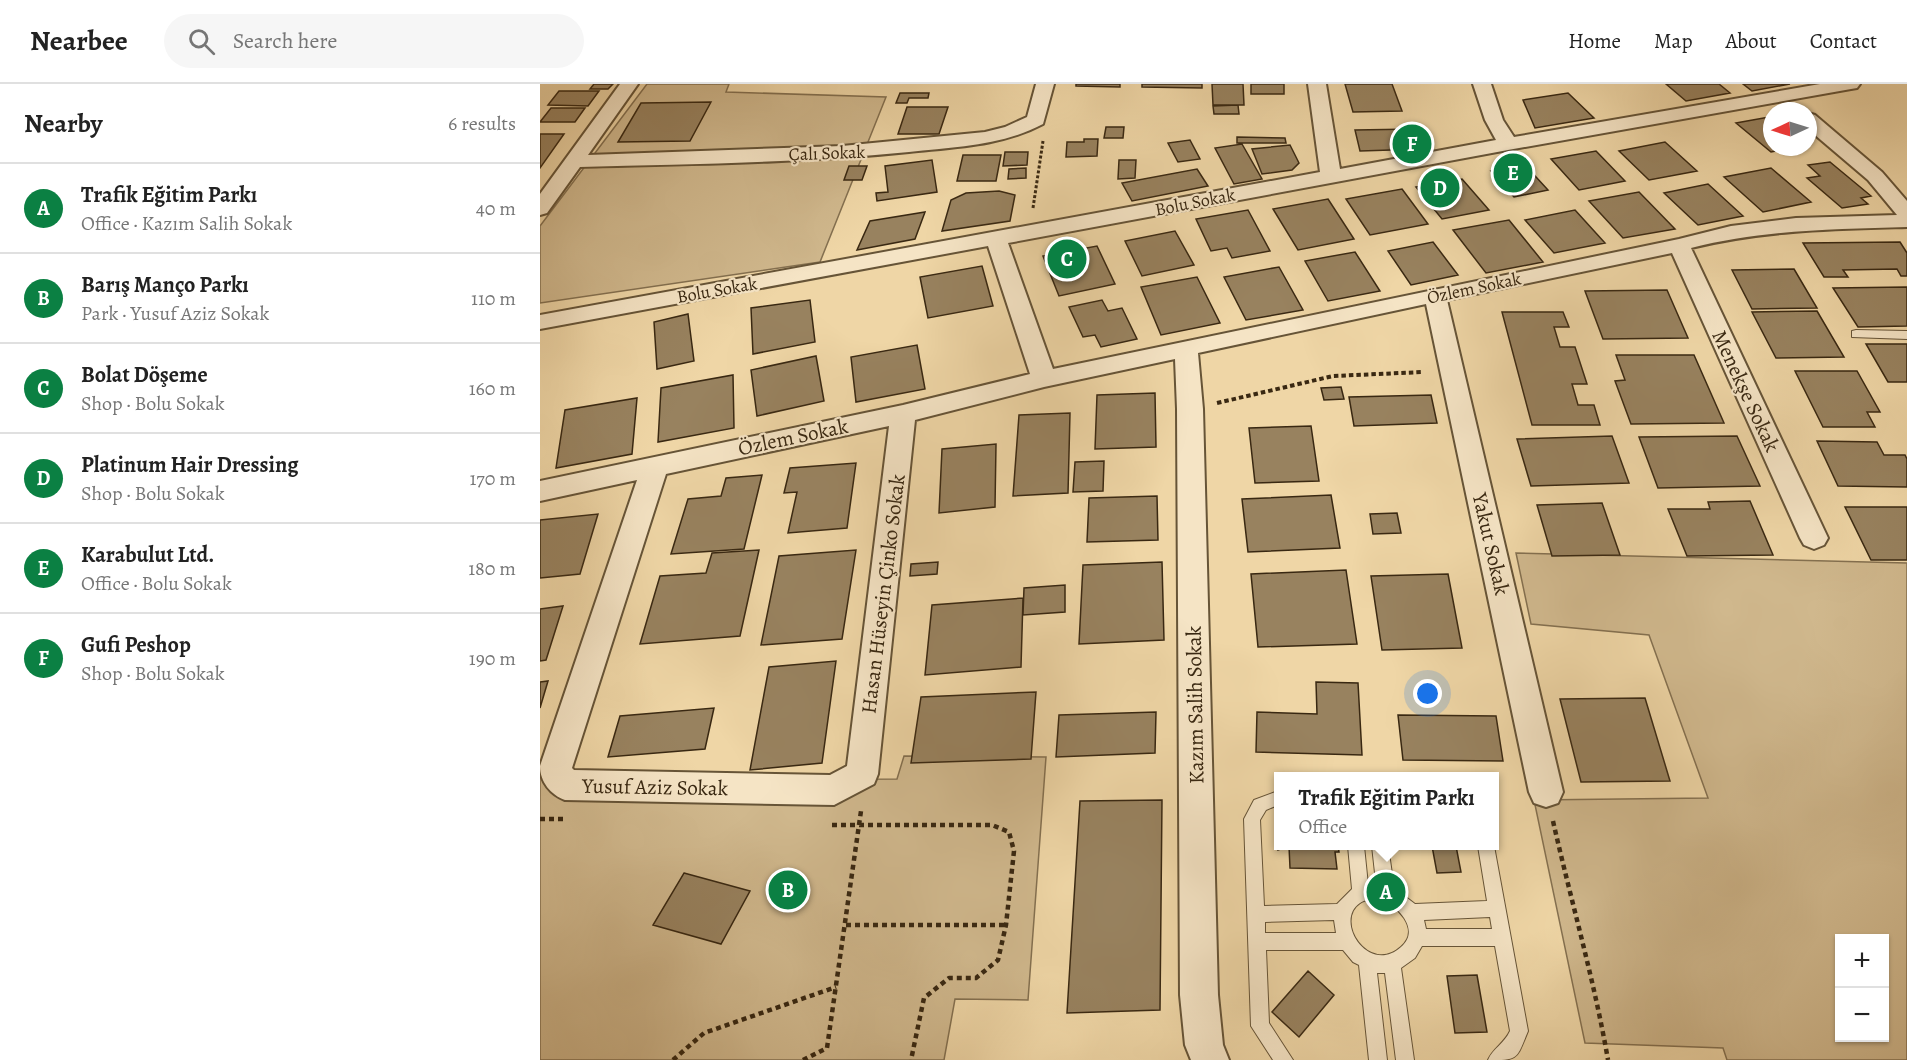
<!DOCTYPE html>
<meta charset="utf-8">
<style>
body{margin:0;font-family:Alegreya,serif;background:#f6f6f6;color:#222}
.controls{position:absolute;right:18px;bottom:18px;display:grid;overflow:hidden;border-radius:0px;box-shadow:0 2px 4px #0004}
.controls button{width:54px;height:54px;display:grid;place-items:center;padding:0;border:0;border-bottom:2px solid #e0e0e0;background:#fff;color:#222;font:30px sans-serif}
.compass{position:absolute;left:1223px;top:18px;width:54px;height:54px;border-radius:50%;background:#fff;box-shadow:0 2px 4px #0004;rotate:266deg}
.you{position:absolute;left:888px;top:610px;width:21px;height:21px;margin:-15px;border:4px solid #fff;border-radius:50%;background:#1a73e8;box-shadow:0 0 0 9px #1a73e833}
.badge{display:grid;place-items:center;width:39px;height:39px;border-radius:50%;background:#0b8043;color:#fff;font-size:20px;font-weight:700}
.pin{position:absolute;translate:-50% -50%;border:3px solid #fff;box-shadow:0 2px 6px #0006}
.popup{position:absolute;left:734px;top:688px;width:225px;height:78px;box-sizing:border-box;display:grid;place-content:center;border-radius:0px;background:#fff;filter:drop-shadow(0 2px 4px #0005);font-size:20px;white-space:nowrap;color:#767676}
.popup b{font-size:22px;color:#222}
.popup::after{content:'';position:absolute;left:50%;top:100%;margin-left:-12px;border:12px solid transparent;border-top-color:#fff}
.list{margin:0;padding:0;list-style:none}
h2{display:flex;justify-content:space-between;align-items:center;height:78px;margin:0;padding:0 24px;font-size:26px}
h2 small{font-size:20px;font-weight:400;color:#767676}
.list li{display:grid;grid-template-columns:39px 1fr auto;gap:18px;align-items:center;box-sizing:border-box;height:90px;padding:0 24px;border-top:2px solid #e0e0e0}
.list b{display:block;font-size:22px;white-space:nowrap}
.list p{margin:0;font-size:20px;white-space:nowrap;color:#767676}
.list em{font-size:20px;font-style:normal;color:#767676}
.icon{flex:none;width:33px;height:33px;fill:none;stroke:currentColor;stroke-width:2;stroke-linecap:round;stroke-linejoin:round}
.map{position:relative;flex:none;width:1367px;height:976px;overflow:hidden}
header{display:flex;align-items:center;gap:36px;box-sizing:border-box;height:84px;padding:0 30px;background:#fff;border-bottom:2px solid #e0e0e0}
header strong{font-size:28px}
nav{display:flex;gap:33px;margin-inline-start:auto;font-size:21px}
.search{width:420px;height:54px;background:#f6f6f6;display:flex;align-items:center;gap:15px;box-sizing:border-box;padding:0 21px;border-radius:33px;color:#767676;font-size:22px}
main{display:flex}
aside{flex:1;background:#fff}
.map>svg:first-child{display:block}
.green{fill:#d0b88d;stroke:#847050;stroke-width:1.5;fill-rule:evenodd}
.building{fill:#98825f;stroke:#392812;stroke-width:1.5}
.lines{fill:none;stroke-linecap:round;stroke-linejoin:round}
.service-casing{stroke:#665437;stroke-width:2}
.minor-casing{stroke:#665437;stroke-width:4}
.path-far2{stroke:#392812;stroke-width:3;stroke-dasharray:3 2;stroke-linecap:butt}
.path-far1{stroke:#392812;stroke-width:4;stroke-dasharray:4.5 3;stroke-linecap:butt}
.path{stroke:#392812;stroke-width:4.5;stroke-dasharray:5 4;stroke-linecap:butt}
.service{fill:#f5e4c5;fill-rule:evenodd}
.minor{fill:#f5e4c5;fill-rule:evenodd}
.labels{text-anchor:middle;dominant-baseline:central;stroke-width:4.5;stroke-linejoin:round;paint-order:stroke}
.far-street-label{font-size:18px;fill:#392812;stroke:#f5e4c5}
.street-label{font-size:21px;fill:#392812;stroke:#f5e4c5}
</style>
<header>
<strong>Nearbee</strong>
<div class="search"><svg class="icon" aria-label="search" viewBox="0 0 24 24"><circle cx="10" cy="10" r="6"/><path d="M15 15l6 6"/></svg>Search here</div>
<nav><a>Home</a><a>Map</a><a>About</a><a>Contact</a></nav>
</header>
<main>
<aside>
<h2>Nearby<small>6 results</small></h2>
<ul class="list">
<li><span class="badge">A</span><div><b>Trafik Eğitim Parkı</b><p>Office · Kazım Salih Sokak</p></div><em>40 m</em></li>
<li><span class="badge">B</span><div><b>Barış Manço Parkı</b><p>Park · Yusuf Aziz Sokak</p></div><em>110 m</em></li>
<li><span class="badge">C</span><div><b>Bolat Döşeme</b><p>Shop · Bolu Sokak</p></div><em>160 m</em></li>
<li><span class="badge">D</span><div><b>Platinum Hair Dressing</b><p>Shop · Bolu Sokak</p></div><em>170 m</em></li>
<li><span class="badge">E</span><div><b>Karabulut Ltd.</b><p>Office · Bolu Sokak</p></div><em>180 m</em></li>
<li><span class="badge">F</span><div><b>Gufi Peshop</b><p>Shop · Bolu Sokak</p></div><em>190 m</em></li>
</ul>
</aside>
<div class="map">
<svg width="1367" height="976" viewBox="0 0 1367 976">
<rect width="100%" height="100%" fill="#efd6a6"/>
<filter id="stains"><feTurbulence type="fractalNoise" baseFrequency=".00333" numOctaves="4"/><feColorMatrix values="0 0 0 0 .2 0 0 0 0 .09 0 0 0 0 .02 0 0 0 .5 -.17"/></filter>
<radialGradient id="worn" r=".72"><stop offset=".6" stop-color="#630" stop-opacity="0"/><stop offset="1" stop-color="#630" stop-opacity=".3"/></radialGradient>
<!-- green -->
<path class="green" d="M107,0H189L186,8L346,13L280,178L0,219V142Z
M976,469L1367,479V976H1187L1183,964L1045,959L994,716L1168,714L1109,551L991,540ZM1300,854H1344V954H1300Z
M364,672L506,673L488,916L415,915L404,976H0V692L188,696L357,695Z"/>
<!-- building -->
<path class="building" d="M54,0H73L68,5H50Z
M536,0H580V3L536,2Z
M602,0H662V4L602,3Z
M672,0H703L704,21H673Z
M711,0H744V10H711Z
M805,0H852L862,27L813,28Z
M1126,0H1179L1190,9L1146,17Z
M1203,0H1250L1212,7Z
M19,7H59L48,22L8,21Z
M360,9H389L388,14H369L367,19H356Z
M1028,9L1054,34L995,44L983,16Z
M171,18L150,57L78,58L101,19Z
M698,21L699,30H674L673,22Z
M367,23H408L399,50H358Z
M11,24H45L35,38H0Z
M1229,33L1232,36V63H1258L1231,68L1196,39Z
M566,43H584L583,54H564Z
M876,45L882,65L820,67L815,46Z
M0,50H24L0,84Z
M697,53L745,54L746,59H697Z
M544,55H558L557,72L526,73L527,58H544Z
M650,56L660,75L638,78L628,59Z
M1125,58L1157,87L1109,96L1079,67Z
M702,60L722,95L694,100L675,64Z
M750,61L759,79L752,86L722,90L712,65Z
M1056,67L1085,97L1039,106L1011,75Z
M465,68H488L487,81L463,82Z
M423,71H461L456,97H417Z
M392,76L397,108L337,117L336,109L348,108L345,82Z
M579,76H596L595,94L578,95Z
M1290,78L1331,112L1321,114L1328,120L1302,124L1267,94L1280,92L1268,81Z
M985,81L1008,106L974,113L951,87Z
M309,82H327L322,96H304Z
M486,84V94L468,95L469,85Z
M1231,84L1271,118L1223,128L1184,93Z
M657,85L668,102L592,117L582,99Z
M922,95L949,126L902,135L876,103Z
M1168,100L1203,132L1158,141L1124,109Z
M862,105L888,140L830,151L806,115Z
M459,107L475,111L470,137L402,147L411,116L426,109Z
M1099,108L1135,145L1083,154L1049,117Z
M788,115L814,155L758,166L733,125Z
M708,126L730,167L692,174L687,164L671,167L656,135Z
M1035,126L1065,159L1014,169L985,136Z
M385,128L375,155L317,166L330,137Z
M969,136L1003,178L946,189L913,146Z
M635,147L654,181L602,192L585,157Z
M893,158L918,191L871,201L848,167Z
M1360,158L1367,169V192H1361L1357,185L1303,186L1308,193H1284L1263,159Z
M557,162L575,200L519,212L503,172Z
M815,168L840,207L788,217L765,177Z
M442,182L453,222L388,234L380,193Z
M739,183L763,226L706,236L684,193Z
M1254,185L1277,224L1212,225L1192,186Z
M657,193L680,239L621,251L601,203Z
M1367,203V242L1318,243L1293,204Z
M1127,206L1148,254L1063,255L1045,207Z
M270,216L275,258L213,270L211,224Z
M562,216L568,227L582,224L597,255L561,263L555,251L543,253L529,223Z
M1277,227L1304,273L1236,274L1212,228Z
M962,228H1023L1029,243H1014L1020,263H1035L1047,300H1032L1038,321H1054L1060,341H992Z
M148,230L154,277L117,285L114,238Z
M1326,260H1367V298H1348Z
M377,261L385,305L316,318L311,273Z
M1076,271H1154L1184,339L1091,340L1075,297L1085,296Z
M276,272L284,317L217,332L211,286Z
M1255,287H1317L1340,328H1327L1335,343H1283Z
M193,291L194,344L118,358L121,304Z
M801,303L804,315L784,316L781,304Z
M615,309L616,363L555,365L557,311Z
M891,311L897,339L814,342L809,313Z
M97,314L92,370L16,384L25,326Z
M530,329L528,409L473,412L479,331Z
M771,342L779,397L715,399L709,344Z
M1072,352L1089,399L991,402L977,355Z
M1197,352L1220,402L1118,404L1099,353Z
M1277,357L1337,358L1344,371H1365L1367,375V403L1298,402Z
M456,360L455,423L399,429L402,365Z
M564,377L563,407L533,408L535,378Z
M316,379L307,444L248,449L257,408L244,409L250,384Z
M222,391L204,465L131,470L148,415L181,412L186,394Z
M791,411L800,464L708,468L702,415Z
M617,412L618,456L547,458L549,414Z
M1210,417L1233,471L1147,472L1128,425H1170L1168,418Z
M1062,419L1080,471L1012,472L997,421Z
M1305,423H1367V476H1331Z
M857,429L861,449L833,450L830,430Z
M58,430L40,490L0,494V436Z
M219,466L200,552L100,560L120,492L166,489L172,469Z
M316,466L302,555L221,561L239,472Z
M398,478L397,490L370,492L371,480Z
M622,478L624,556L539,560L543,481Z
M806,486L817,560L718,563L711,490Z
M908,490L922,564L842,566L831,492Z
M525,501V528L483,531L484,504Z
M483,514L481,583L385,591L392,521Z
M23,522L6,576L0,577V525Z
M296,577L282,679L210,686L229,583Z
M8,597L0,624V598Z
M776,598L818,599L822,671L716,668L717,628L777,630Z
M496,608L491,675L371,679L381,613Z
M1105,614L1130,697L1041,698L1020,615Z
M174,624L165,665L68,673L80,632Z
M616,628L615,669L516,673L519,631Z
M858,631L956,632L963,677L863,676Z
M622,716L620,926L527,929L540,717Z
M737,752L738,762H798L799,768H795L797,785L750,784L749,762L738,766Z
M892,762H916L921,788L897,789Z
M144,789L210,807L181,860L113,841Z
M768,887L794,911L759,953L732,928Z
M937,891L947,948L915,949L907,892Z"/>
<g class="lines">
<!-- service casing -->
<g class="service-casing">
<path id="service" d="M1316,246L1367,247V255L1312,253V247Z
M738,707V721L726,726L720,736L724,822L797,820L812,805L808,762H824L828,801L836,798L832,762H848L854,804L875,820L947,817L938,762H954L988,947C976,976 979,976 948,976C953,964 964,960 970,947L955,862H882L875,874L861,884L874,976H856L845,889H837L847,976H829L819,881L813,878L803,866H726L729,939L753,976H733L711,942L704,735L714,716ZM838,814C856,820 882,845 861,863C829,892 793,837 820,819C824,816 833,815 838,814ZM950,833L952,845H886L884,836ZM794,836L796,849H725V838Z"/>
</g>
<!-- minor casing -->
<g class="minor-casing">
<path id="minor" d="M80,0H98L48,71L302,62L445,48L465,43L487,33L496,0H514L503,40C462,62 415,63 369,68C260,79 150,80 40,83L7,129L0,131V110Z
M768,0H786L800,85L956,56L945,36L933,0H951L963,36L974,53L1280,0H1320L1317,4L1311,5L968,66L468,159L513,285L1139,155L1191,142L1256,134L1357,131L1328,96L1268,45V29L1275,31L1342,88L1367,117V143C1294,145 1223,146 1151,164L1288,454L1284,461L1274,465L1264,461L1260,454L1132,169L907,216L1023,708L1018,719L1006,723L994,719L989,708L886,220L658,269L663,325L678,911L683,961L689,976H651L645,961L640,911L637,325L635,275L504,303L375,336L338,690L334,700L294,721L25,716C11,711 0,698 0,682L97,396L0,417V397L363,321L490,290L448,162L0,245V231L780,88ZM349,342L307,682L290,691L34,686L32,684L126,390Z"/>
</g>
<!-- path-far2 -->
<path class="path-far2" d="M493,124L503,57"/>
<!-- path-far1 -->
<path class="path-far1" d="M677,319L793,292L883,288"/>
<!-- path -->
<path class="path" d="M0,735H26
M1013,737C1031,817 1054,895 1068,976
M292,741H452L469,748L474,767L466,841L458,876L436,894H409L384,914L371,976
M306,841H466
M133,976L164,949L296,903
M263,976L287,964L321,727"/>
<!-- service -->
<use href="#service" class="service"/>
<!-- minor -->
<use href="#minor" class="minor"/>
</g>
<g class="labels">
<!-- far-street labels -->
<g class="far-street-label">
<text transform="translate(287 69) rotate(-2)">Çalı Sokak</text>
<text transform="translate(655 118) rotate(-11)">Bolu Sokak</text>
<text transform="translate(934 204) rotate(-12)">Özlem Sokak</text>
<text transform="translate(177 206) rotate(-10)">Bolu Sokak</text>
</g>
<!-- street labels -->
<g class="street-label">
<text transform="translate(1206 307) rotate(65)">Menekşe Sokak</text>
<text transform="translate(253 353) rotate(-12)">Özlem Sokak</text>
<text transform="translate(951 460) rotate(77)">Yakut Sokak</text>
<text transform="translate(343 510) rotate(-83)">Hasan Hüseyin Çinko Sokak</text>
<text transform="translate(655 621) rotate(-91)">Kazım Salih Sokak</text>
<text transform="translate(115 703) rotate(1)">Yusuf Aziz Sokak</text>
</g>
</g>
<rect width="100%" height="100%" filter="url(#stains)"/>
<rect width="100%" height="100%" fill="url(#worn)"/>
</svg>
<div class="controls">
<button>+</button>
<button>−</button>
</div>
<svg class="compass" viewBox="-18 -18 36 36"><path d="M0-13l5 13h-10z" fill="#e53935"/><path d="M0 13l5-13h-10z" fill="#767676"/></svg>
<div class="you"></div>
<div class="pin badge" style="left:846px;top:808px">A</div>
<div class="popup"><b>Trafik Eğitim Parkı</b>Office</div>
<div class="pin badge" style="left:248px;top:806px">B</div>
<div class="pin badge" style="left:527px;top:175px">C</div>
<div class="pin badge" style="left:900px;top:104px">D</div>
<div class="pin badge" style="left:973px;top:89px">E</div>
<div class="pin badge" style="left:872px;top:60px">F</div>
</div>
</main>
